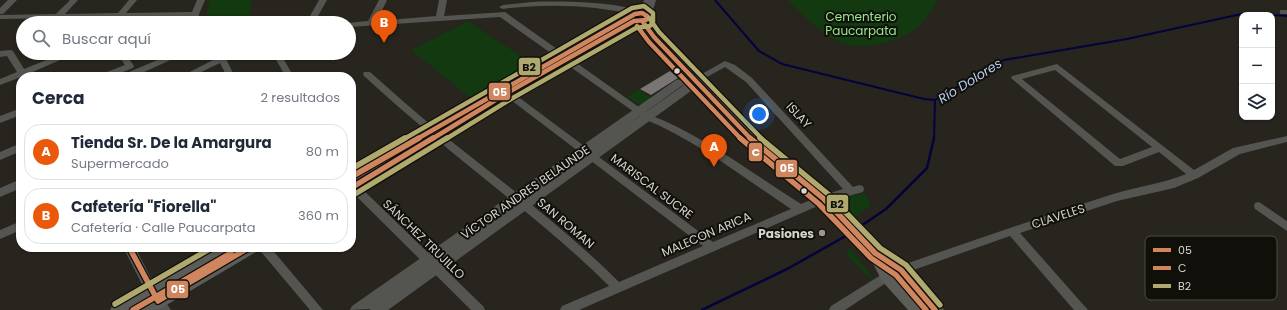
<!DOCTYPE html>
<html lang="es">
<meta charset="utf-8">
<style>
body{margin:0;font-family:Poppins,sans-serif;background:#f6f6f7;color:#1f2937}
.controls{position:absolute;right:12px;top:12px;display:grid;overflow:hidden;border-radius:8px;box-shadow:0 1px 3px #0004}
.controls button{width:36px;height:36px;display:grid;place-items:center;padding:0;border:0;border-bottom:1px solid #e0e1e3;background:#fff;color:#1f2937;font:20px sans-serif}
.you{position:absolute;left:759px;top:114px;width:14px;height:14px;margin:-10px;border:3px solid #fff;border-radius:50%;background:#1a73e8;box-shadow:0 0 0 6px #1a73e833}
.badge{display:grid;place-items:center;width:26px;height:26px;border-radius:50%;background:#ea580c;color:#fff;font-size:13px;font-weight:700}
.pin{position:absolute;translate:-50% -33px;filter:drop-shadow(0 1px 2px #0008)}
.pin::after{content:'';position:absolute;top:21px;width:14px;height:12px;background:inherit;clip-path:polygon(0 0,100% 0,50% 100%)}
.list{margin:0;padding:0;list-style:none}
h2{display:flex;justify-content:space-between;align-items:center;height:52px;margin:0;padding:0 16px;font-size:17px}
h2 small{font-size:13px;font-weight:400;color:#747a83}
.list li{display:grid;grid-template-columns:26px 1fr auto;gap:12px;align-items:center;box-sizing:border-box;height:56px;margin:0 8px 8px;padding:0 8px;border:1px solid #e0e1e3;border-radius:16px}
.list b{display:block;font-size:15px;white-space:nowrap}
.list p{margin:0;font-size:13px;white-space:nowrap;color:#747a83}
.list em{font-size:13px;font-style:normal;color:#747a83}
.icon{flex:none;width:22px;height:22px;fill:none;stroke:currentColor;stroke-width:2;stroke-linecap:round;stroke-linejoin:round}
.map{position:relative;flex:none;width:1287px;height:310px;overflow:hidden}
.search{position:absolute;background:#fff;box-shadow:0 1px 3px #0004;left:16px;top:16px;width:340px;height:44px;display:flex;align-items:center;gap:10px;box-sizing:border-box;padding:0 14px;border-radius:22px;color:#747a83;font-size:15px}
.panel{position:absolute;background:#fff;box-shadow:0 1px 3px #0004;left:16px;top:72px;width:340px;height:180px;border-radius:16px}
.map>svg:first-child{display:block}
.green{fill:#123910}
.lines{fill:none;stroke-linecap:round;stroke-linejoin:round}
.stream-far1{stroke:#04033e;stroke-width:2}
.stream{stroke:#04033e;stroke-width:2.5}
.building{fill:#797574}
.minor{fill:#545451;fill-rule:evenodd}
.tertiary{fill:#545451;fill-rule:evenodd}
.secondary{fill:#565553;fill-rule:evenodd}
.primary{fill:#5c5c59;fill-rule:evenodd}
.bus-1-far1-casing{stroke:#110f0a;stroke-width:7}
.bus-1-casing{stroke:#110f0a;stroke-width:8}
.bus-2-far1-casing{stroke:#110f0a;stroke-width:7}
.bus-2-casing{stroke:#110f0a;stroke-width:8}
.bus-3-far1-casing{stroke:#110f0a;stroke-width:7}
.bus-3-casing{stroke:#110f0a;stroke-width:8}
.bus-1-far1{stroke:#cf855e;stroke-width:4.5}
.bus-1{stroke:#cf855e;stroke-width:5.5}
.bus-2-far1{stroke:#cf855e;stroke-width:4.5}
.bus-2{stroke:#cf855e;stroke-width:5.5}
.bus-3-far1{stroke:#afa96e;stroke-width:4.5}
.bus-3{stroke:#afa96e;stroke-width:5.5}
.bus-dot{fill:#d8d4ce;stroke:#110f0a;stroke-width:1.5}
.poi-dot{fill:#9a9690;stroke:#110f0a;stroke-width:1.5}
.labels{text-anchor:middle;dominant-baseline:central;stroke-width:4;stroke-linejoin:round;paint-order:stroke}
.park-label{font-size:12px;fill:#93ea8d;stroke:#110f0a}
.street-label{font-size:12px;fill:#d8d4ce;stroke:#110f0a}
.poi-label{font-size:12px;font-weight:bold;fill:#d8d4ce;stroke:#110f0a;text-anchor:end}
.water-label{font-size:13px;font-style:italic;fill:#b8cef5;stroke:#110f0a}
.key{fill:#110f0a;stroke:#4d4a45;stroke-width:1}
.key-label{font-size:11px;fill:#d8d4ce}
.line-badge{stroke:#110f0a;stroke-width:1.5}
.badge-label{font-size:11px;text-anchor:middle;font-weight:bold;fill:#fff}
.pale-badge-label{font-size:11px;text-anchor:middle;font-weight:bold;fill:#111}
</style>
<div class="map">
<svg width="1287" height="310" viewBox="0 0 1287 310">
<rect width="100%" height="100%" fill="#28241e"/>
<!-- green -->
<path class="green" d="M210,0H252L249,23H205Z
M788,0H938C933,9 925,20 918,27C897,43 862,53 837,41C820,32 801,14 788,0Z
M468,21L533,64L472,99L411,50Z
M638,89L651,98L640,105L627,97Z
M865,194L871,205L852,220L850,212L840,202L851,195Z
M849,247L874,279L873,282L847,255Z"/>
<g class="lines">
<!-- stream-far1 -->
<path class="stream-far1" d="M715,0L759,51L782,64L924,99L935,100
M934,139L935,100L1004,60L1127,39L1246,13L1287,16"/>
<!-- stream -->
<path class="stream" d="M858,228L886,209L927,168L934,138
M702,310L789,268L851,233"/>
</g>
<!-- building -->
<path class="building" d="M670,71L678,78L651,95L640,89Z"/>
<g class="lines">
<!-- minor -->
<path class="minor" d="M8,0H17L3,14H0V8Z
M70,0H78L65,14L118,13L129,0H137L126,13L192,12L197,0H205L199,14L200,23H192L191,16L0,19V15L56,14Z
M319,0H327L314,23H306Z
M379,0H387L377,21L436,16L439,0H447L444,16L505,12L650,115C703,135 753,174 801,204L820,196L843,189L746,82L725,67L698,82H692L691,80L725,61L735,65L752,78L853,187L859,185L863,186L864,189L863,192L827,202L579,310H560L562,306L609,286C555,232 493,187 435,138C411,118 387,97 364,76L363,74L364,72H370C394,93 417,114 442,134C502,182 565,228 619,282L703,246L499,91L497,89L499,87H505L713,242L791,209C744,178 696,140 644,119L500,17L349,27V23H347L368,21Z
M532,2C552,1 626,1 640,13L636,15C594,5 546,3 503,9L499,7L503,5Z
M1280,10H1287V14H1280Z
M10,50L13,51L24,69L64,53H76L28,74L29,77H21L0,85V79L17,72L7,56L0,57V51Z
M117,53H125L134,66L133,68L110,77H98L99,75L125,65Z
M174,53H186L133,77H121L122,75Z
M215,53H223L235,77H227L220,63L191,77H180L217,58Z
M272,53H280L294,77H286Z
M1057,64L1194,170L1233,148L1287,136V142L1240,154L1198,178L1174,188L1117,201L1020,233L1088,310H1074L1010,236L905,273L892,279L845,310H829L831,306L884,273L897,267C968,242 1039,218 1110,195C1135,187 1161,184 1186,174L1159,152L1123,166H1115L1011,78L1012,76ZM1055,70L1152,147L1120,159L1022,79Z
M21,108V115L0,123V116Z
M21,143V151L0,160V152Z
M21,179V188L0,197V188Z
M351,181L355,182L483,306L485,310H471L351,191Z
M1259,202L1287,221V231L1255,209L1254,206L1255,203Z
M21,221V230L0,239V230Z
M123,247H135L155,286L171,310H158L147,294Z
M257,247H270L323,310H310Z"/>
<!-- tertiary -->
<path class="tertiary" d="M695,77L700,80L691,91L388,310H370V309L350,310L352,306L676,80ZM683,85H684L619,131Z"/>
<!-- secondary -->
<path class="secondary" d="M644,0H656L652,14L646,17L640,14Z"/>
<!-- primary -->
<path class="primary" d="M642,9L653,16L650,23L658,34L757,136L830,195L881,248L907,265L941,304L944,310H908L882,281L870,258L818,203L747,144L650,40L637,22L640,17L351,183V170L631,11Z
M213,247H258L256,252L158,310H110L113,304Z"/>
<!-- bus-1-far1 casing -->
<g class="bus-1-far1-casing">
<path id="bus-1-far1" d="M643,22L654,37L751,139
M417,139L635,14L642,13L647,16L646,20L634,21L507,93L432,139"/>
</g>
<!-- bus-1 casing -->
<g class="bus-1-casing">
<path id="bus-1" d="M750,138L824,199L875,253L901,270L935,310
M351,177L419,138
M351,188L433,138
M129,247L158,301L250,247"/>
</g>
<!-- bus-2-far1 casing -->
<g class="bus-2-far1-casing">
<path id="bus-2-far1" d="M637,26L649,42L741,139"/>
</g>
<!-- bus-2 casing -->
<g class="bus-2-casing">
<path id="bus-2" d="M740,138L819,204L871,258L896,275L926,310
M133,310L231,253"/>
</g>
<!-- bus-3-far1 casing -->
<g class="bus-3-far1-casing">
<path id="bus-3-far1" d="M649,18L659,32L762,139
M404,139L632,8L644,6L653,13V22L650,26L636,28L511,99L446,139"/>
</g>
<!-- bus-3 casing -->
<g class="bus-3-casing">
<path id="bus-3" d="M760,138L828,194L880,248L906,265L940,305
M351,169L405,138
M355,194L447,138
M115,304L213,247"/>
</g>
<!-- bus-1-far1 -->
<use href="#bus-1-far1" class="bus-1-far1"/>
<!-- bus-1 -->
<use href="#bus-1" class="bus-1"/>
<!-- bus-2-far1 -->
<use href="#bus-2-far1" class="bus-2-far1"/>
<!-- bus-2 -->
<use href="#bus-2" class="bus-2"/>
<!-- bus-3-far1 -->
<use href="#bus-3-far1" class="bus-3-far1"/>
<!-- bus-3 -->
<use href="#bus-3" class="bus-3"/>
</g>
<!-- markers -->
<g class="bus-dot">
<circle cx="677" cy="71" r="3.5"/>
<circle cx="804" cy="191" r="3.5"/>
</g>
<circle class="poi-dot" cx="822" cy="233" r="4"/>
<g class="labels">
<!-- park labels -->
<g class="park-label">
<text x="861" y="16">Cementerio<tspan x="861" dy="14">Paucarpata</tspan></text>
</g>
<!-- street labels -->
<g class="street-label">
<text transform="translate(799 115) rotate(47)">ISLAY</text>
<text transform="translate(652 186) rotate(37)">MARISCAL SUCRE</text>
<text transform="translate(525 192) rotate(-35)">VÍCTOR ANDRES BELAUNDE</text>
<text transform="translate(1058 216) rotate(-18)">CLAVELES</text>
<text transform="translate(566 223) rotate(40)">SAN ROMAN</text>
<text transform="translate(706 234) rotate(-23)">MALECON ARICA</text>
<text transform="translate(424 239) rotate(44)">SÁNCHEZ TRUJILLO</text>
</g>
<!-- poi labels -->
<g class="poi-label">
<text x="814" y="233">Pasiones</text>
</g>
<!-- water labels -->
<g class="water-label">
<text transform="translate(970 81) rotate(-32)">Río Dolores</text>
</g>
</g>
<!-- legend -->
<rect x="1145" y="236" width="132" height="64" rx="6" class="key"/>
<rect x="1153" y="248" width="18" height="4" fill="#cf855e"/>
<rect x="1153" y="266" width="18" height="4" fill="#cf855e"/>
<rect x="1153" y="284" width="18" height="4" fill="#afa96e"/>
<g class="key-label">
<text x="1178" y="254">05</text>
<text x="1178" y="272">C</text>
<text x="1178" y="290">B2</text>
</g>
<g class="line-badge">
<rect x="518" y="57" width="23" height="19" rx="4" fill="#afa96e"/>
<rect x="488" y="82" width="23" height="19" rx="4" fill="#cf855e"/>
<rect x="748" y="142" width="15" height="20" rx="4" fill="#cf855e"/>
<rect x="775" y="159" width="23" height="19" rx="4" fill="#cf855e"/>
<rect x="826" y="194" width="23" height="19" rx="4" fill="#afa96e"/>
<rect x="166" y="280" width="23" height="19" rx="4" fill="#cf855e"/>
</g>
<g class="badge-label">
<text x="500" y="96">05</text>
<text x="756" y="156">C</text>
<text x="787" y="172">05</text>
<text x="178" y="293">05</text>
</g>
<g class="pale-badge-label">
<text x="529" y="71">B2</text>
<text x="837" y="208">B2</text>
</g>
</svg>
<div class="controls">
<button>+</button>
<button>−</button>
<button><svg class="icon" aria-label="layers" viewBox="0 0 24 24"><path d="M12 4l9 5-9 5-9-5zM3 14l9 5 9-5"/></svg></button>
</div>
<div class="you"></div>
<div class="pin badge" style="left:714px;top:167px">A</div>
<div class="pin badge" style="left:384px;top:43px">B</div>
<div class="search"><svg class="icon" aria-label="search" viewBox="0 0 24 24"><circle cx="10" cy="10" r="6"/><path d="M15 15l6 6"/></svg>Buscar aquí</div>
<section class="panel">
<h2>Cerca<small>2 resultados</small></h2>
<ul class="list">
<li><span class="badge">A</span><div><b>Tienda Sr. De la Amargura</b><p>Supermercado</p></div><em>80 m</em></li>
<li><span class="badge">B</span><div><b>Cafetería &quot;Fiorella&quot;</b><p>Cafetería · Calle Paucarpata</p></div><em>360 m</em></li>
</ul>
</section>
</div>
